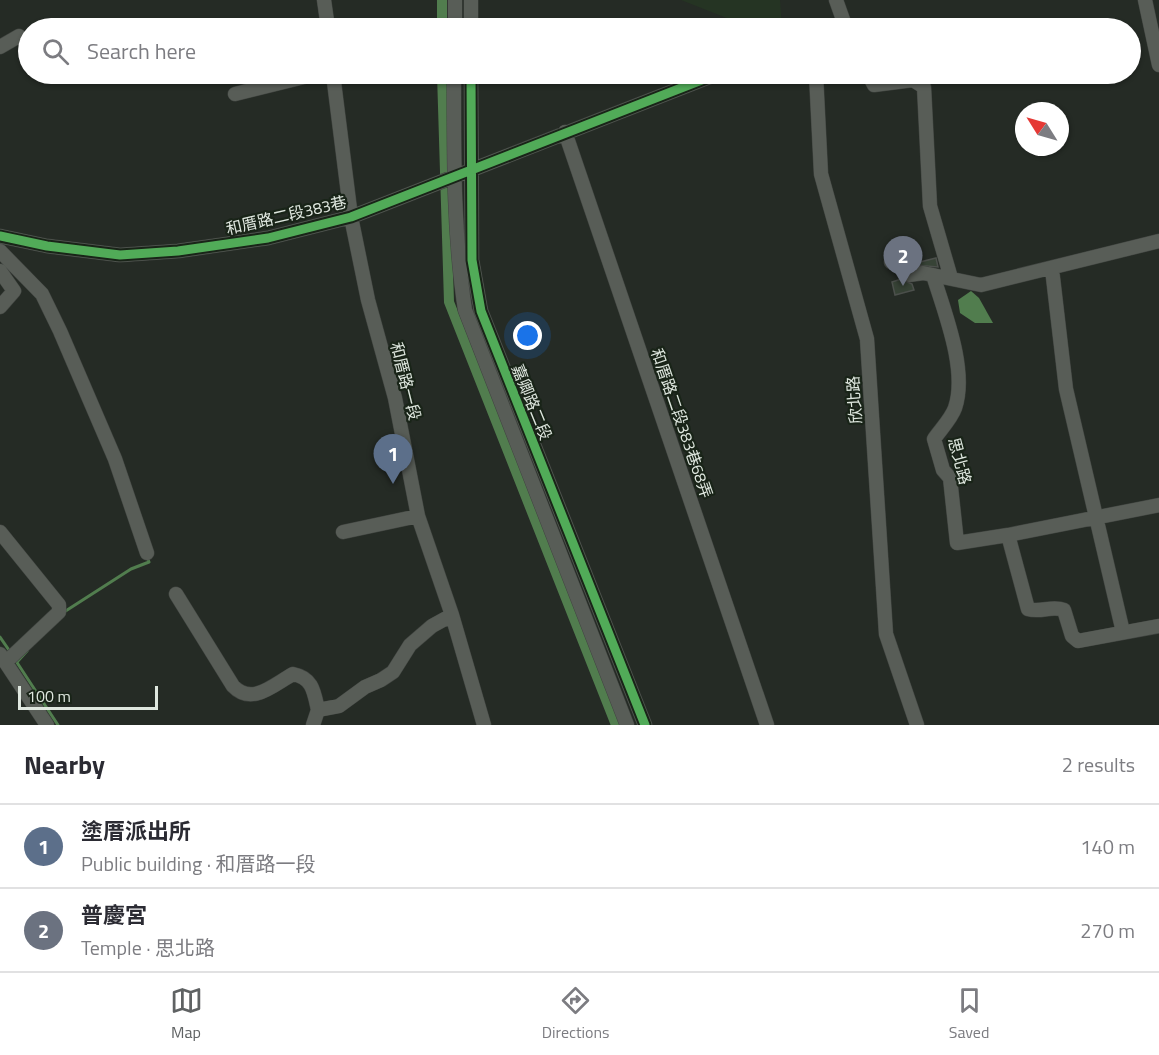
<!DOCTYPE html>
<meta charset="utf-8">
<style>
body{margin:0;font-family:"Titillium Web","Noto Sans TC",sans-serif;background:#f2f2f3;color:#2b2b33}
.compass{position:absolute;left:1015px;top:102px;width:54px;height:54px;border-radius:50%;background:#fff;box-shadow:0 2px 4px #0004;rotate:307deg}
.scale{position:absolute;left:18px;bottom:15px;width:140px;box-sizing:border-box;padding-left:6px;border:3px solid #dfe7df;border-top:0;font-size:16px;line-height:21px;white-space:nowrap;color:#dfe7df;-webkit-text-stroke:4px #192418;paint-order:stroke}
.you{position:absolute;left:528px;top:336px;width:21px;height:21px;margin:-15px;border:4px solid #fff;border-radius:50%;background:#1a73e8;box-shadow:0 0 0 9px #1a73e833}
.badge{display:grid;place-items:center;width:39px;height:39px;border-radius:50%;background:#5f6263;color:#fff;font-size:20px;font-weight:700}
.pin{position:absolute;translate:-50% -50px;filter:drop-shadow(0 2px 3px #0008)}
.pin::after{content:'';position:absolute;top:32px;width:21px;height:18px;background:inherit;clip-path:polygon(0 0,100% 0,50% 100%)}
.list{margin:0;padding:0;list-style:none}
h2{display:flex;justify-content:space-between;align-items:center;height:78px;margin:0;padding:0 24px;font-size:26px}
h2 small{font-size:20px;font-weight:400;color:#7c7c81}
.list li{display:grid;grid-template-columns:39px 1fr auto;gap:18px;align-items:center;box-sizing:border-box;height:84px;padding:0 24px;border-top:2px solid #e1e1e2}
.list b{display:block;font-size:22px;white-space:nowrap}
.list p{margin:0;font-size:20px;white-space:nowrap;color:#7c7c81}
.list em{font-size:20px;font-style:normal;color:#7c7c81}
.icon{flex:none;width:33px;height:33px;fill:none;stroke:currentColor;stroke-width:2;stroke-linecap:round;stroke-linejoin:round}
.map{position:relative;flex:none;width:1159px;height:725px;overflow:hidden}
.search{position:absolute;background:#fff;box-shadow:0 2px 4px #0004;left:18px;right:18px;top:18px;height:66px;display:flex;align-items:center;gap:15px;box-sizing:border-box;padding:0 21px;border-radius:33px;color:#7c7c81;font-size:22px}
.sheet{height:246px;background:#fff}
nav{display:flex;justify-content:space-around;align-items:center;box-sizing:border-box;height:84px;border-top:2px solid #e1e1e2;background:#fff;font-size:16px;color:#7c7c81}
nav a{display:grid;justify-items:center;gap:3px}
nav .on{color:#5f6263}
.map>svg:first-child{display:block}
.built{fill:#253423}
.water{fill:#517d4e}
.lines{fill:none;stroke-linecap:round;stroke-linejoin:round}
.stream{stroke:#517d4e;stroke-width:3}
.canal{stroke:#517d4e;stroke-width:10}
.building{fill:#374336;stroke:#4c504c;stroke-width:1.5}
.minor-casing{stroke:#414541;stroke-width:15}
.minor{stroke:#585d57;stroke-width:14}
.cycleway-casing{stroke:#192418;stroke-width:13}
.cycleway{stroke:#51ab58;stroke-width:9}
.labels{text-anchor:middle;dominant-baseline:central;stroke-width:4.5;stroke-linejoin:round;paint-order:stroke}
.street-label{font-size:16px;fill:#dfe7df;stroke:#192418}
</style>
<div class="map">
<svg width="1159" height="725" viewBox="0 0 1159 725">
<rect width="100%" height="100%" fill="#252b25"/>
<!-- built -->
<path class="built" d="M681,0H780L782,28H752Z"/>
<!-- water -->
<path class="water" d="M971,291L979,298L993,323H975L960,313L958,300Z"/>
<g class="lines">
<!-- stream -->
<path class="stream" d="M64,612L131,569L149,562L147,557
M0,637L11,653
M16,661L58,725
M17,662L27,651"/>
<!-- canal -->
<path class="canal" d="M442,28V0
M442,74L449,302L616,725"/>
</g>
<!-- building -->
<path class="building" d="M936,258L938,267L914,265L920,262Z
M901,279L912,284L914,290L895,295L892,282Z"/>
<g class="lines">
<!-- minor casing -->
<g class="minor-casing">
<path id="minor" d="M324,0L328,28
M471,0V28
M836,0L846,28
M1145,0L1159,65
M455,28V0
M0,47L19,36
M333,74L351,217L368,300L395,398L418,516L452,615L484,725
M454,74C454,153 453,232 465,310L627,725
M471,74L472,260L481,311L645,725
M816,74L821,174L867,339L886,634L917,725
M868,74L874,85L913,80L924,87L930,206L951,278
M235,94L316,74
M565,132L767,725
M0,236L47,246L120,255L178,251L268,238L351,217L717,74
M0,251L42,294L60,331L115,459L147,553
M891,262L902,265L909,275L923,273L981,285L1159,241
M1052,269L1066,389L1123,632
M0,271L14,291L0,307
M933,275C944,311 968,370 955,408C951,419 941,429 934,439L943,470L950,478L957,543L1008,535
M1159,505L1008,535L1028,609C1041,613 1052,605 1064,610L1072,636L1078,641L1159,626
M0,532L59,605V612L6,662
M343,532L418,516
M176,594L233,686C252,706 273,685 293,674C313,678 314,692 318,710
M0,654L47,725
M313,725L318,710L339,706L365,687L381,680L393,672L410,645L432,626L452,615"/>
</g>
<!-- minor -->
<use href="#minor" class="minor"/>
<!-- cycleway casing -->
<g class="cycleway-casing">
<path id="cycleway" d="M471,74L472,260L481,311L645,725
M0,236L47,246L120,255L178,251L268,238L351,217L717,74"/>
</g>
<!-- cycleway -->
<use href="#cycleway" class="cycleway"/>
</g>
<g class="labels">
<!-- street labels -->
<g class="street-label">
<text transform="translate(286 215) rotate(-13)">和厝路二段383巷</text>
<text transform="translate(406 381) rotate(76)">和厝路一段</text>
<text transform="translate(854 400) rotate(-94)">欣北路</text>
<text transform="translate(532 402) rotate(68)">嘉卿路二段</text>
<text transform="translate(682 423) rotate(71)">和厝路二段383巷68弄</text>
<text transform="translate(960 461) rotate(75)">思北路</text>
</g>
</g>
</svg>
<svg class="compass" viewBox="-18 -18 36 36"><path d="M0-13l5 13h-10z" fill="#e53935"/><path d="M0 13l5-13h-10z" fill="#7c7c81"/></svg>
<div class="scale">100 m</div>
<div class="you"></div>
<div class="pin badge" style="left:393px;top:484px;background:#5c6f8a">1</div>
<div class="pin badge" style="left:903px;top:286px;background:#6b7280">2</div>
<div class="search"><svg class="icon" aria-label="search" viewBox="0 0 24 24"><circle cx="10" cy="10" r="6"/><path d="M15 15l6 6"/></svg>Search here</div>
</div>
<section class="sheet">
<h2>Nearby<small>2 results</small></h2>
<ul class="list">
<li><span class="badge" style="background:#5c6f8a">1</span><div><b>塗厝派出所</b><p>Public building · 和厝路一段</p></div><em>140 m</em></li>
<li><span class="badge" style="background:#6b7280">2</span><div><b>普慶宮</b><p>Temple · 思北路</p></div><em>270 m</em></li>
</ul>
</section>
<nav>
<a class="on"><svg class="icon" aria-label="map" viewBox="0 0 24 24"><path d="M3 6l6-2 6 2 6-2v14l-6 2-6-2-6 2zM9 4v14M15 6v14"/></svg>Map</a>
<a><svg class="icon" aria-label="directions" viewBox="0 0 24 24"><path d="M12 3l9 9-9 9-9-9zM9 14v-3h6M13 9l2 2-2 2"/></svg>Directions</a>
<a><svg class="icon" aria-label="saved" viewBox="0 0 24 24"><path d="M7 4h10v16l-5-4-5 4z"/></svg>Saved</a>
</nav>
